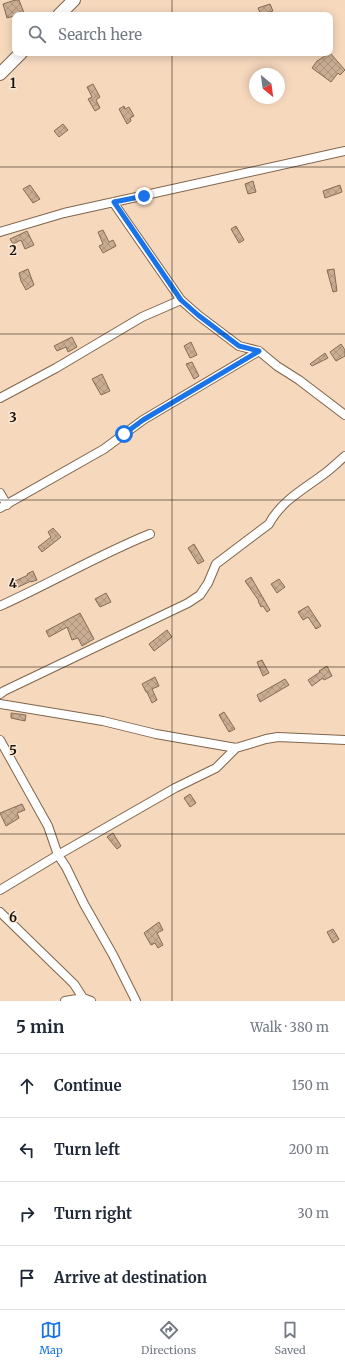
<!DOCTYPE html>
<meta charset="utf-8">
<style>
body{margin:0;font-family:Merriweather,serif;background:#f6f6f7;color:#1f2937}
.compass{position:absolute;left:249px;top:68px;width:36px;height:36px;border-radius:50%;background:#fff;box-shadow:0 2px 10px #0003;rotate:151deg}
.stop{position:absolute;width:12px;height:12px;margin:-9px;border:3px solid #1a73e8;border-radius:50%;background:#fff}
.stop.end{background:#1a73e8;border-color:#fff;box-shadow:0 1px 4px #0008}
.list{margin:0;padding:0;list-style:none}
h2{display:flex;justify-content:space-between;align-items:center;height:52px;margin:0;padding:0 16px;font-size:17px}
h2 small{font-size:13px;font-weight:400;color:#747a83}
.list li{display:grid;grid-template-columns:26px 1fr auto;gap:12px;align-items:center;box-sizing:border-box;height:64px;padding:0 16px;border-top:1px solid #e0e1e3}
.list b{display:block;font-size:15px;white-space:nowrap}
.list em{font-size:13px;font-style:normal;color:#747a83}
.icon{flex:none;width:22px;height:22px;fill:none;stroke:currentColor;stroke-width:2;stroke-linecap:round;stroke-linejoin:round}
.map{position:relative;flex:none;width:345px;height:1001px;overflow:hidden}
.search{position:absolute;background:#fff;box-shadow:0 2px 10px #0003;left:12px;right:12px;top:12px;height:44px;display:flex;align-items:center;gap:10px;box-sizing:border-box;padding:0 14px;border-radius:8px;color:#747a83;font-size:15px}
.sheet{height:308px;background:#fff}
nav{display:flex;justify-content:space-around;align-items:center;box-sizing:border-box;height:56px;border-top:1px solid #e0e1e3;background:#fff;font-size:11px;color:#747a83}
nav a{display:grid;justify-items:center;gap:2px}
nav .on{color:#1a73e8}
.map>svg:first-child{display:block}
.building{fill:url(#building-cross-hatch);stroke:#866c53}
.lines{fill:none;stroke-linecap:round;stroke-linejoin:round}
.street-casing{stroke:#7f654c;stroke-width:10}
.secondary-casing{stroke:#7f654c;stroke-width:14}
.street{stroke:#fff;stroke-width:8}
.secondary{stroke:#fff;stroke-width:12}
.route{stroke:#1a73e8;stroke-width:5}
.grid{fill:none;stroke:#1c1208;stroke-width:1;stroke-opacity:0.55}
.grid-label{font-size:13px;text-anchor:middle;font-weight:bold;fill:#1c1208;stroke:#fae8d7;stroke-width:3;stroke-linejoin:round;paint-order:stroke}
</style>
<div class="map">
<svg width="345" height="1001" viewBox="0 0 345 1001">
<defs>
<pattern id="building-cross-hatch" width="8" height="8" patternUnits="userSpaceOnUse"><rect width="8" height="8" fill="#c9ac91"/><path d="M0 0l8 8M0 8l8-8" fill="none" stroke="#ac937c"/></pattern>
</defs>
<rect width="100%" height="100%" fill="#f6d8bd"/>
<!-- building -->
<path class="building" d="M15,0H19L24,13L7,18L3,4Z
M270,4L273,11L261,15L258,8Z
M330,53L345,70L340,75L338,73L331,82L312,68L317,61Z
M93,84L100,97L96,100L100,108L95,111L88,99L92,97L87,87Z
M124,106L125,109L129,107L134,116L130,118L131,121L127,124L119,109Z
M63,124L68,130L59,137L54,131Z
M253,181L256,192L248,194L245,184Z
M30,185L40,199L33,203L23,189Z
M340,185L342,192L325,198L323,191Z
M236,226L244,240L239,243L231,229Z
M103,230L109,242L113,240L116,246L103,253L99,246L103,244L98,232Z
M27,231L34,245L25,249L21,240L13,244L10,239Z
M28,269L34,285L26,290L21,281L19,273Z
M334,269L337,291L333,292L327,270Z
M72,337L77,347L68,352L66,347L57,351L54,346Z
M191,342L197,355L190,358L184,346Z
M341,344L345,350V356L336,361L330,352Z
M325,353L328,358L312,366L310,364Z
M192,362L199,376L194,379L186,364Z
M102,374L110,391L101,395L92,379Z
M53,528L61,537L42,552L38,547L51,537L48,532Z
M194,544L204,561L198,564L188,548Z
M33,571L37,580L31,582V581L14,589L11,583L28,575L27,574Z
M251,577L270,610L267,612L263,606L261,607L258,601H259L245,581Z
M279,579L285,587L277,593L271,584Z
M106,593L111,602L100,607L95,599Z
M308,606L321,626L316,629L308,617L303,620L298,612Z
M80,613L94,639L82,646L78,638L72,640L67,627L49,637L46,631Z
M167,630L172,637L154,651L149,644Z
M262,660L269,673L263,676L257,662Z
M327,666L332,676L324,680L323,678L312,686L308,680L320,672L319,671Z
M155,677L159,686L152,689L157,700L152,703L147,692H146L142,684Z
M285,679L289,685L260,702L257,695Z
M224,712L235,729L229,732L219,715Z
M11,713L26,715L25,721L11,718Z
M190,794L196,803L190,807L184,798Z
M22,804L25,810L17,813L19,818L6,826L0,813Z
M113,833L121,846L117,849L107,837Z
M159,922L163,930L157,933L163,945L158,948L155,943L151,945L144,933Z
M333,929L339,939L333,943L327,932Z"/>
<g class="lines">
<!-- street casing -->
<g class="street-casing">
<path id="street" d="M113,202L181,300L198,315L239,346L259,351L277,366L299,380L345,415
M0,232L64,213L345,151
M0,398L56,368L142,317L181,300
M0,493L7,505
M0,508L104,449L143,420L259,351
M0,606C51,583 98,555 150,534
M0,694L4,691L188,603L200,595L208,583L216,564L269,524C281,501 304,489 324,474C331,469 338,462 345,456
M0,704L103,721L156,734L236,748L266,739L278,737L345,740
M0,740L48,826L58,855L66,867L84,904L113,955L136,1001
M0,890L58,855L175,788L216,768L236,748
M0,912L74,984L83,998L91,1001
M65,1001L83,998"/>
</g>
<!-- secondary casing -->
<g class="secondary-casing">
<path id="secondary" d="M59,15L74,0
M0,74L21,53"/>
</g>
<!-- street -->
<use href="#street" class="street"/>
<!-- secondary -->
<use href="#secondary" class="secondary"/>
</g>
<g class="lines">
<!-- route -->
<path class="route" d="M124,434L143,420L259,351L239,346L198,315L181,300L114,202L144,196"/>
</g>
<!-- grid -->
<path class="grid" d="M172,0V15M172,53V1001M0,167H345M0,334H345M0,500H345M0,667H345M0,834H345"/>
<g class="grid-label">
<text x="13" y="88">1</text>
<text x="13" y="255">2</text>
<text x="13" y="422">3</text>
<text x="13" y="588">4</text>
<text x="13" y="755">5</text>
<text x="13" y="922">6</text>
</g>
</svg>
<svg class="compass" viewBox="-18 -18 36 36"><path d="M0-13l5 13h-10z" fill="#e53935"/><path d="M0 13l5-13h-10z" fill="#747a83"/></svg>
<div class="stop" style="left:124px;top:434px"></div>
<div class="stop end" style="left:144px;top:196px"></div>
<div class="search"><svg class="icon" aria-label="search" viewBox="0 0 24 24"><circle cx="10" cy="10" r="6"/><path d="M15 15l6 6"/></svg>Search here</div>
</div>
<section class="sheet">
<h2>5 min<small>Walk · 380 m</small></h2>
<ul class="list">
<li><svg class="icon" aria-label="ahead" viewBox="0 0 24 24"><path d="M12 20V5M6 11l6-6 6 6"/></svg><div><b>Continue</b></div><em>150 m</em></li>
<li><svg class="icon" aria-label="left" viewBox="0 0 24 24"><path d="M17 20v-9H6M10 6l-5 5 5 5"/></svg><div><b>Turn left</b></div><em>200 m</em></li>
<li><svg class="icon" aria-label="right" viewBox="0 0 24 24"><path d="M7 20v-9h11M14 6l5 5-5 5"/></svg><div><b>Turn right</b></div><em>30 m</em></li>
<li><svg class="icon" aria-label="arrive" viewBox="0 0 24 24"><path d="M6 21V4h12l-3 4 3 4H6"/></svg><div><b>Arrive at destination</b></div></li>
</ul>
</section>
<nav>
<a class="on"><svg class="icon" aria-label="map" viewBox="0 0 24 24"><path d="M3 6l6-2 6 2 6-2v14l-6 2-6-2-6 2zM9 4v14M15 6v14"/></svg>Map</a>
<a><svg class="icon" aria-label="directions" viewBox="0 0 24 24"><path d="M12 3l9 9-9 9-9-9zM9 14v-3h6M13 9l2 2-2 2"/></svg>Directions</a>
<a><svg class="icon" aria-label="saved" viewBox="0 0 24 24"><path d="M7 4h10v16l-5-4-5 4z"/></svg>Saved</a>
</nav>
